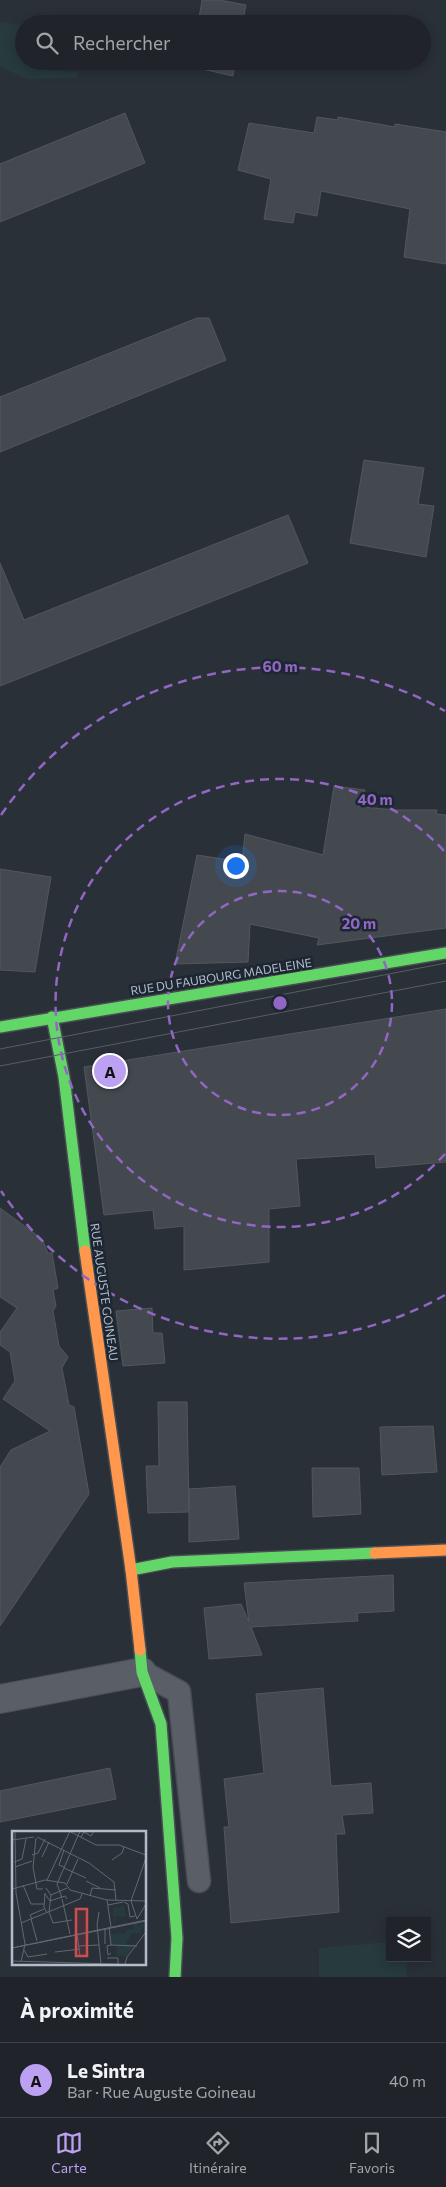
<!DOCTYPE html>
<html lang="fr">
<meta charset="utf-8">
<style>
body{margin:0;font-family:Commissioner,sans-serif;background:#282c32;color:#f1f3f6}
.controls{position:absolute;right:15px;bottom:15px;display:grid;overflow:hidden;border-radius:0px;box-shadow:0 2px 12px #0003}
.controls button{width:45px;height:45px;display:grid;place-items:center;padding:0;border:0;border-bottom:1px solid #3d4147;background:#20242a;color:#f1f3f6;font:25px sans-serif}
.you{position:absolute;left:235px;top:865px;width:18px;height:18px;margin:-12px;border:4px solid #fff;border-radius:50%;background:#1a73e8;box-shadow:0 0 0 8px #1a73e833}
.badge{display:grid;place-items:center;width:32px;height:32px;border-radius:50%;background:#bca0f2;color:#111;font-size:16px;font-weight:700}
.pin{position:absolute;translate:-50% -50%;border:2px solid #fff;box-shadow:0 1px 5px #0006}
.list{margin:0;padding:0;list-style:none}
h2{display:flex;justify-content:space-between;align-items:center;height:65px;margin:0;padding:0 20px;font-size:21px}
h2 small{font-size:16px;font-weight:400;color:#a2a4a8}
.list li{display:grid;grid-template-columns:32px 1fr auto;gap:15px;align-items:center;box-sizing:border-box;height:75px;padding:0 20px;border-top:1px solid #3d4147}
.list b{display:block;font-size:19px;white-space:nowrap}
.list p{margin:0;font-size:16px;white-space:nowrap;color:#a2a4a8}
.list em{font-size:16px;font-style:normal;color:#a2a4a8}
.icon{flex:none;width:28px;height:28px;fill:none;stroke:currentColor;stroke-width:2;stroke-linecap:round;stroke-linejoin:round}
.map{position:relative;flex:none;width:446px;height:1977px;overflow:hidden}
.search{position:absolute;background:#20242a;box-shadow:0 2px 12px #0003;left:15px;right:15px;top:15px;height:55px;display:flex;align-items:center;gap:12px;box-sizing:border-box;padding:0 18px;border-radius:28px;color:#a2a4a8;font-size:19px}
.sheet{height:140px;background:#20242a}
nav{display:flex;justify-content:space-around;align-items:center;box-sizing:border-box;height:70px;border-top:1px solid #3d4147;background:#20242a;font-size:14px;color:#a2a4a8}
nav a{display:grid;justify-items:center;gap:2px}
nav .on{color:#bca0f2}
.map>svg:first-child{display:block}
.green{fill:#273a3e}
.building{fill:#444950;stroke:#52575f}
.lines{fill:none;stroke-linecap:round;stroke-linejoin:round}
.lane-casing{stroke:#484c53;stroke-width:25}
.street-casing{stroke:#484c53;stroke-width:30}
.fast-casing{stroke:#484c53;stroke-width:14}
.slow-casing{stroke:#484c53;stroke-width:14}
.lane{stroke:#5a5e66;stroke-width:22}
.street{stroke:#5a5e66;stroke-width:28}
.fast{stroke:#63d668;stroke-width:11}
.slow{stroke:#ff974d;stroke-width:11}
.tram{stroke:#595d64;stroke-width:1}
.ring{fill:none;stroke:#9266c3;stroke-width:2.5;stroke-dasharray:9 6}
.labels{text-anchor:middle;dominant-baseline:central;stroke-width:5;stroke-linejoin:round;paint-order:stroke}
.street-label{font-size:12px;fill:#b4bcc9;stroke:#1d2633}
.inset-road{fill:none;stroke:#616872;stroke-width:1}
.view{fill:#ce4d50;fill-opacity:0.15;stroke:#ce4d50;stroke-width:2.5}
.inset-edge{fill:none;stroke:#b4bcc9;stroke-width:2.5}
.centre{fill:#9266c3;stroke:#1d2633;stroke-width:2.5}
.ring-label{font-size:15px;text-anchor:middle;font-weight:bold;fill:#9266c3;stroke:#1d2633;stroke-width:5;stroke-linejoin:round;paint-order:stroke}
</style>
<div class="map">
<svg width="446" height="1977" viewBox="0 0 446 1977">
<rect width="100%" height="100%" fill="#2a3038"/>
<!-- green -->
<path class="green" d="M0,22L24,26V61H50L48,70L78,72L77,78L28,79L0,67Z
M390,1942V1958H406L407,1977H319V1948Z"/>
<!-- building -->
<path class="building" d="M202,0H220L246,5L242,24H198Z
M190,61H235L233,76L189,66Z
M125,113L145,163L0,222V164Z
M317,117L338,120V117L395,127V124L446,132V264L404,257L410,209L321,191L317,216L295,212L293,223L264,219L271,179L238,170L249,123L314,133Z
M197,318H209L226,360L0,452V397Z
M364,460L424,468L418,504L434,506L426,557L350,543Z
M288,515L308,563L0,686V563L24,620Z
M334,786L365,790L363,807L395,810H437L436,814L446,815V928L317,945L319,938L250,924L248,962L175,964L197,855L242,862L245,834L323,855Z
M0,869L51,877L35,972L0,970Z
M446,1009V1162L376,1168L375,1154L296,1159L300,1206L269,1209V1262L184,1270V1226L155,1229L153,1210L104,1215L84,1067Z
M0,1208L42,1239L48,1253H52L58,1288L53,1290L56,1306L53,1311L59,1346L68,1357L62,1368L69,1405L74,1407L89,1494L0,1626V1467L11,1450L50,1431L3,1399L15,1381L10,1352L0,1345V1332L17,1308L0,1297Z
M152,1308L153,1333H162L165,1363L123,1366L116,1311Z
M158,1402H187L189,1511V1489L235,1486L239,1539L189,1542V1512L148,1513L146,1466H159Z
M433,1426L437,1472L382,1475L380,1427Z
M312,1468H359L361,1514L313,1517Z
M393,1575L394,1611L357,1613L358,1621L251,1627L262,1655L209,1659L204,1608L241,1604L249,1622L244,1583Z
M323,1688L331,1786L371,1783L373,1813L342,1815L345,1834H336L339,1912L231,1923L224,1827H229L224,1779L264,1773L256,1694Z
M110,1768L116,1799L0,1822V1791Z"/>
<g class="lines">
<!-- lane casing -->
<g class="lane-casing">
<path id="lane" d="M142,1672L179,1692L199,1881"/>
</g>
<!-- street casing -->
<g class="street-casing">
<path id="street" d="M0,1699L142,1672"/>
</g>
<!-- fast casing -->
<g class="fast-casing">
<path id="fast" d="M52,1017L64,1077L85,1251
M0,1027L446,953
M131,1570L172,1562L375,1553
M140,1650L142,1672L161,1724L177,1938L175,1977"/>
</g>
<!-- slow casing -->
<g class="slow-casing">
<path id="slow" d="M85,1251L131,1570L140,1650
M375,1553L446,1550"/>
</g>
<!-- lane -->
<use href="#lane" class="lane"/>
<!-- street -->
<use href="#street" class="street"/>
<!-- fast -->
<use href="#fast" class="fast"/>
<!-- slow -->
<use href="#slow" class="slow"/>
<!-- tram -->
<path class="tram" d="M0,1049L446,963
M0,1066L446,981"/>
</g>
<!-- distance rings -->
<g class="ring">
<circle cx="280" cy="1003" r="112"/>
<path d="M445 1154A224 224 0 1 1 445 852"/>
<path d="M445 1295A336 336 0 0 1 1 1191M1 815A336 336 0 0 1 445 711"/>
</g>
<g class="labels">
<!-- street labels -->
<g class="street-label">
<text transform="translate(221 976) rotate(-9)">RUE DU FAUBOURG MADELEINE</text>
<text transform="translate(105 1292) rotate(82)">RUE AUGUSTE GOINEAU</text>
</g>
</g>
<!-- overview -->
<g transform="translate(12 1831)">
<rect width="134" height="134" fill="#2a3038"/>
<path d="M112,75L114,86L104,85L102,94L101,77ZM126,91V95L133,92L128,102H120L114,113L122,114L114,125H105V113H99L98,103L114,102V98L121,99L122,92Z" fill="#273a3e"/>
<path class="inset-road" d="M3,0L4,62L13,113L9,131M57,0L84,14H107L134,24M25,6L77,32L102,51L104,69M69,6L72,1L79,5L82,0M24,7L21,36L25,58H31M0,9L22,6M52,19L47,34L52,36M20,24L26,22L33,8M30,26L37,11M100,29L110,22L112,16M2,31L10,28L14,8M3,36L20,30M52,37L74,47M35,49L58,0M74,50L88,57M55,53L66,28M11,54L19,73H32M34,57L39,64L37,81M0,58L33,49L53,52L58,59L95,69L134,70M33,62L32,76L35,82M33,63L38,70L53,65L55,68M39,64L55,57M78,65L80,57L104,59M50,67L45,53L68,0M50,68L58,103M95,69L99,96M112,71L116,73L118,86L123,85M96,74L111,71M37,81L41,92L60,89M87,81L85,94L89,133M19,88L25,110M20,88L18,84L32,78M125,88L119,70L134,27M125,88L134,73M9,92L68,68L70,63M97,96L99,114M93,97V113M65,102L68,126M99,114L125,115M99,114L95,115L96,124L99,122M67,115L87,114M0,117L134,89M0,117L134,90M12,119L16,126L35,123M43,121L68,118M95,127H106V133M0,130L134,134M113,133L115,126L134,101"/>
<path class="view" d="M64,78H75V125H64Z"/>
<rect width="134" height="134" class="inset-edge"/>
</g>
<circle cx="280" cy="1003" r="8" class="centre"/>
<g class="ring-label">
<text x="280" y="672">60 m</text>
<text x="375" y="805">40 m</text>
<text x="359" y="929">20 m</text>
</g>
</svg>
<div class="controls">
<button><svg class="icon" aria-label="layers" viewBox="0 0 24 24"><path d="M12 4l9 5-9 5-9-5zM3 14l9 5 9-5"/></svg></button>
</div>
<div class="you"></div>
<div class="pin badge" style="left:110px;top:1071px">A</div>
<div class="search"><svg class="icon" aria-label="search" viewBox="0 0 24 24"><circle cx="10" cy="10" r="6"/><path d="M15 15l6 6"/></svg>Rechercher</div>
</div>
<section class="sheet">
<h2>À proximité<small></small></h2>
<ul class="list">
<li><span class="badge">A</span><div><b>Le Sintra</b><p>Bar · Rue Auguste Goineau</p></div><em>40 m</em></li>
</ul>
</section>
<nav>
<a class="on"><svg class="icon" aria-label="map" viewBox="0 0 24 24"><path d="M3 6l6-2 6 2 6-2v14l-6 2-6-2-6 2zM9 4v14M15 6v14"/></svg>Carte</a>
<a><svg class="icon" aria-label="directions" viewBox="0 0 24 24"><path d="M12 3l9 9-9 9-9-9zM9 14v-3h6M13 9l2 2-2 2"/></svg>Itinéraire</a>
<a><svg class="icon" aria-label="saved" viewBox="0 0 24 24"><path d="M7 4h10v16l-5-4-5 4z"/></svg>Favoris</a>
</nav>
